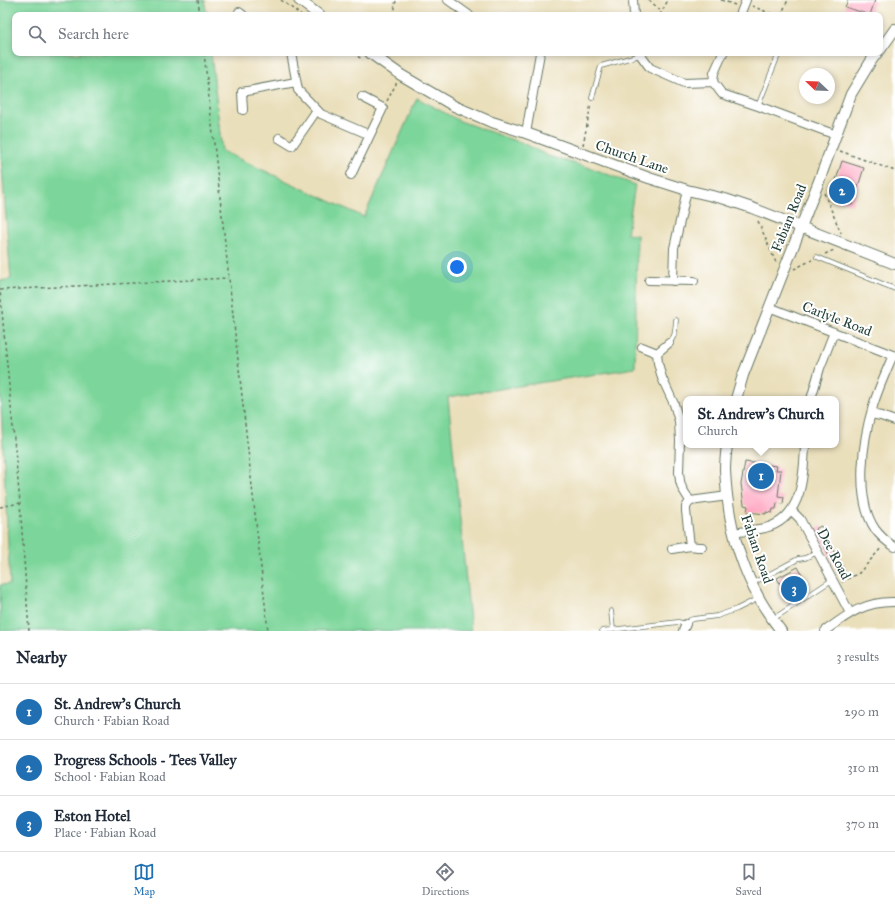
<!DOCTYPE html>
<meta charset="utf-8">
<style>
body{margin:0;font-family:"IM FELL Great Primer",serif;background:#f6f6f7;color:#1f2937}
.compass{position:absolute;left:799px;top:68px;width:36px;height:36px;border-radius:50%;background:#fff;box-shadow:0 2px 6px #0003;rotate:293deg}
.you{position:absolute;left:457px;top:267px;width:14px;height:14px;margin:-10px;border:3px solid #fff;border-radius:50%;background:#1a73e8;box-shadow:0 0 0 6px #1a73e833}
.badge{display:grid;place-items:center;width:26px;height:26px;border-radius:50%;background:#1f6fb2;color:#fff;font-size:13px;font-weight:700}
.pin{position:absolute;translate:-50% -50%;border:2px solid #fff;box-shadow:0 1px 4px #0006}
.popup{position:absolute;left:683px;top:396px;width:156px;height:52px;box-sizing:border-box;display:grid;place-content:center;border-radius:8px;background:#fff;filter:drop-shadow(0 1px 3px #0005);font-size:13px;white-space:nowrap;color:#747a83}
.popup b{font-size:15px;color:#1f2937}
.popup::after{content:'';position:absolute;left:50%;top:100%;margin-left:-8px;border:8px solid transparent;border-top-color:#fff}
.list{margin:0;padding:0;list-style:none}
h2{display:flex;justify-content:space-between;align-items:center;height:52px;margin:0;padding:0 16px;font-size:17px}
h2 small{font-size:13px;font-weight:400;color:#747a83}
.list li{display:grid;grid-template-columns:26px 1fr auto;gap:12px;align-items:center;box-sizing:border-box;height:56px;padding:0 16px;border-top:1px solid #e0e1e3}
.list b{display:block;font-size:15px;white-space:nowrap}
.list p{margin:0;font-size:13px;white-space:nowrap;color:#747a83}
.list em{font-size:13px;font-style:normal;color:#747a83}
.icon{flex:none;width:22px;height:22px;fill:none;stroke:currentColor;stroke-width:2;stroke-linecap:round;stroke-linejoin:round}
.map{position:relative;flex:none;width:895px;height:631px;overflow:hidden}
.search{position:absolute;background:#fff;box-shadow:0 2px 6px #0003;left:12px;right:12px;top:12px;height:44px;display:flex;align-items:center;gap:10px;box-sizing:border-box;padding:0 14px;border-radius:8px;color:#747a83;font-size:15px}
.sheet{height:220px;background:#fff}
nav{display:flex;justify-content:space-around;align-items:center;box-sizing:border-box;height:56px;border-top:1px solid #e0e1e3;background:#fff;font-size:11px;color:#747a83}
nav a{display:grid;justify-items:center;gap:2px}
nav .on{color:#1f6fb2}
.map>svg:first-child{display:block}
.green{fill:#7cd59a;stroke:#4e8967}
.building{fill:#fea5c1}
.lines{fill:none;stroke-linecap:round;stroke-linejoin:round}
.service-casing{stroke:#667663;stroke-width:5.5}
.minor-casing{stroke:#667663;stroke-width:10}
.tertiary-casing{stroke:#667663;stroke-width:12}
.path{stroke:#667663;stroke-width:1.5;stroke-dasharray:3 3;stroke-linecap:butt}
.service{stroke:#fff;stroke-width:4}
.minor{stroke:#fff;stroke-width:8}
.tertiary{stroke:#fff;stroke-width:10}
.labels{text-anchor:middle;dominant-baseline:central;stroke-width:4;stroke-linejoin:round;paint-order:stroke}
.street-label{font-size:14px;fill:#1f3d34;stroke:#fff}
</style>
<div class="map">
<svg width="895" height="631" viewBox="0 0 895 631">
<rect width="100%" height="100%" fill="#fff"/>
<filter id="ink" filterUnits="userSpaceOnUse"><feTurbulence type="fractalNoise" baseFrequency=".025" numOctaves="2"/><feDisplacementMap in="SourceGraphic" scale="8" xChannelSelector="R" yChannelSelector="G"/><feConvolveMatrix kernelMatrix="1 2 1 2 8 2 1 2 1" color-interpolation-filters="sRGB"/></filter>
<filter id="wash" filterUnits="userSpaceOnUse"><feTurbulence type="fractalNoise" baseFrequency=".012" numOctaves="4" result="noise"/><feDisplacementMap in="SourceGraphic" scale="16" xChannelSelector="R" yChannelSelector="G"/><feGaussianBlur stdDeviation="0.9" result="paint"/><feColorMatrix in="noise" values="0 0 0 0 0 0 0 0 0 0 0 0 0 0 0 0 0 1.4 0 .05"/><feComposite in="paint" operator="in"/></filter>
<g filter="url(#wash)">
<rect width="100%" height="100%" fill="#eadfbb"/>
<!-- green -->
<path class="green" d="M0,0H205L206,15H15V53H211L222,151L364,217L417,98L460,121L527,145L548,156L594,169L635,185L627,234L637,235L635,368L448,397L471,631H0V585L10,584L0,387V281L11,279L0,145Z"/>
<g id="blocks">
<!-- building -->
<path class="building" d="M848,0H875L870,15L845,7Z
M842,161L864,168L852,205L833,198L839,181L836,180Z
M745,462L777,466L776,470H781L778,496L784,497L783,504L777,503L776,509H773L772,513L766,512V514L747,512L748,506L744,505L741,484Z
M821,526L845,571L839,574L815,529Z
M798,567L805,580L802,582L807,592L790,603L777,578Z"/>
</g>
</g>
<g filter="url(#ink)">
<use href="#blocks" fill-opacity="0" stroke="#667663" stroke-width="1"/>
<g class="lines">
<!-- service casing -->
<g class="service-casing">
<path id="service" d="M592,98L601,66L640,55
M758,106L779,53
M817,257L895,289
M669,343C676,336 675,330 676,320
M753,583L798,559L805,558L818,552
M611,611L613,630
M773,619L832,580
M602,631L678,622L686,624L690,620L693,619L717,616L737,609L759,598"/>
</g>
<!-- minor casing -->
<g class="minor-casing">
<path id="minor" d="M448,0L469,15
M633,0L634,15
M239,12L243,15
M740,15L746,0
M291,53L298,90L321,114L370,135L351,175
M639,53L650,68L684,83L713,82
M713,82L722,94L758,106L836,135
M713,82L714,73L723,53
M362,97L383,108L370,135
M243,110L242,92L296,82
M526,133L540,53
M279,138L292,146L317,110
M649,280L694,281
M673,281L674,248L687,190
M769,307L895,356
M642,347L657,353L658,363L662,378L674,404L679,421L680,441L679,472L680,481L682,488L690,501
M657,353L669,343
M893,355C886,372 878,389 873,406C863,439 854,498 875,529C880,536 887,542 895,547
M811,399L820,368L834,332
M871,414L881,416L895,421
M791,510L800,519L850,613
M734,533C744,531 755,530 765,528C802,519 804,476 805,445
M690,546L698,547H702
M672,549L690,546L686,511V507L690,501L728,496
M683,631L686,624
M825,631C848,614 865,601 895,602"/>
</g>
<!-- tertiary casing -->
<g class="tertiary-casing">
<path id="tertiary" d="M299,0L319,15
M880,50L895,29
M370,53L401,75L454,106L489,121L526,133L649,178L687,190L725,199L752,208L895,264
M736,399L743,375L819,181L851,94L871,61L877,53
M727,445C726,453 725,462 725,470C727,515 738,561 760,600C766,611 774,621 781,631"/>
</g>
<!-- path -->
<path class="path" d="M198,0L200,15
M281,0L301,15
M649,0L662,12
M721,0L735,5
M752,6L774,15
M397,15L394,5L397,0
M660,15L668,0
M781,15L788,0
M204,53L268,631
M353,53L363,60
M387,101L396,84V83
M583,145L591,104
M840,151L895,171
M824,193L841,233
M758,221L777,265
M825,254L834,250
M794,269L812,260
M0,507L20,503
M842,582L859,573L882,547
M29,631L20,503L0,290L228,278"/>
<!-- service -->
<use href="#service" class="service"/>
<!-- minor -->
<use href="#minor" class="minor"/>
<!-- tertiary -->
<use href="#tertiary" class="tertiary"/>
</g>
</g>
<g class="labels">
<!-- street labels -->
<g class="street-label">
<text transform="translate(632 157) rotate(19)">Church Lane</text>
<text transform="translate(789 218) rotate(-68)">Fabian Road</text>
<text transform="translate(837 319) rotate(21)">Carlyle Road</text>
<text transform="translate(757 549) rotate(71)">Fabian Road</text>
<text transform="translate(834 554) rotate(62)">Dee Road</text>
</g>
</g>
</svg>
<svg class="compass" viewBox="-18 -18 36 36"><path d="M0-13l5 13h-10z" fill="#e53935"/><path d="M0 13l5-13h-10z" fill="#747a83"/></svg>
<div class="you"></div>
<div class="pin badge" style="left:761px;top:476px">1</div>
<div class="popup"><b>St. Andrew's Church</b>Church</div>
<div class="pin badge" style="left:842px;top:191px">2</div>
<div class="pin badge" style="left:794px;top:589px">3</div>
<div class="search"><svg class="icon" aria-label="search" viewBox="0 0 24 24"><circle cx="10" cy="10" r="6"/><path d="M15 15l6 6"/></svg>Search here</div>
</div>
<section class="sheet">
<h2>Nearby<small>3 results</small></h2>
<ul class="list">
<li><span class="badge">1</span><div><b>St. Andrew's Church</b><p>Church · Fabian Road</p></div><em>290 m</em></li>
<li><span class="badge">2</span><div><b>Progress Schools - Tees Valley</b><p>School · Fabian Road</p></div><em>310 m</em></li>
<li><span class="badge">3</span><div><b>Eston Hotel</b><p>Place · Fabian Road</p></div><em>370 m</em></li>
</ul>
</section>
<nav>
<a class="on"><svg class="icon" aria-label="map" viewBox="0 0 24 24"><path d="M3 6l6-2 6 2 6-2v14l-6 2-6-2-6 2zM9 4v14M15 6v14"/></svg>Map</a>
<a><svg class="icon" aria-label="directions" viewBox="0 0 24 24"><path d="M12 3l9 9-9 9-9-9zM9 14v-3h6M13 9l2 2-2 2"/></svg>Directions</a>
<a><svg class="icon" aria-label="saved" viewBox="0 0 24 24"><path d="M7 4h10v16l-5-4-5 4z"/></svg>Saved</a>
</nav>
